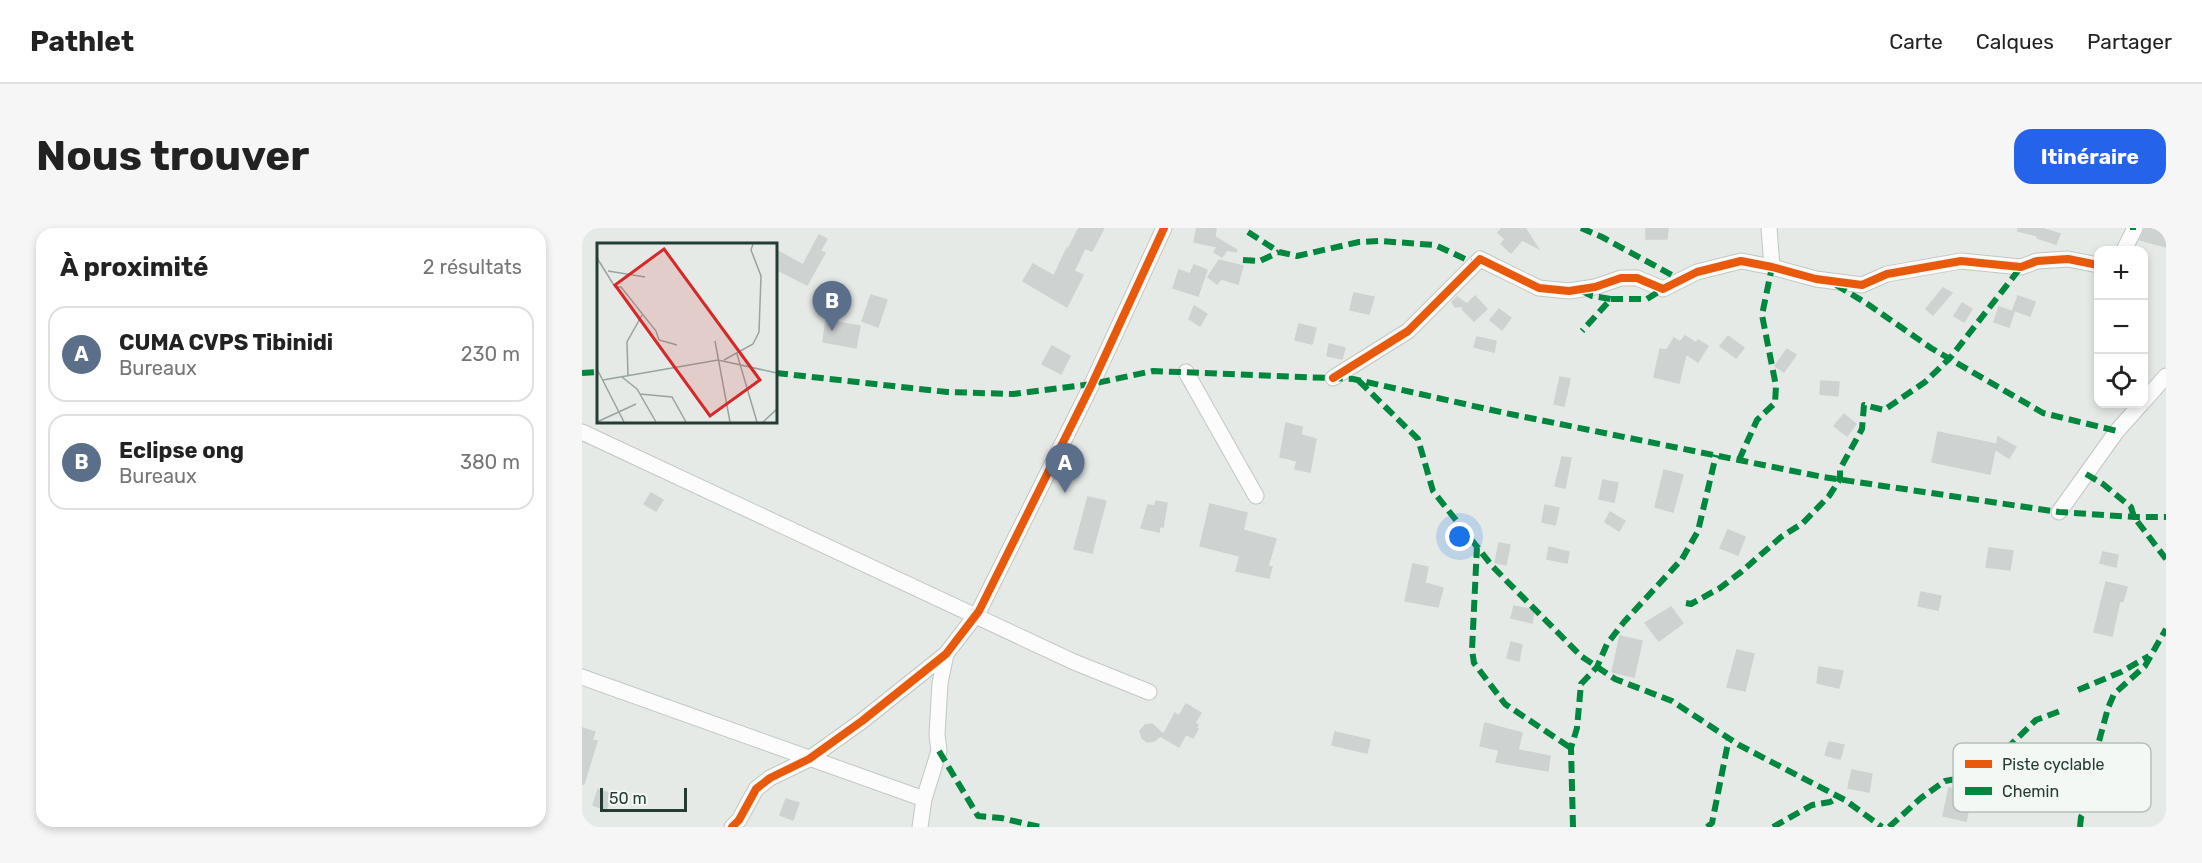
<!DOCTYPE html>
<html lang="fr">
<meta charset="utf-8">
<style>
body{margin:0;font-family:Rubik,sans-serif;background:#f6f6f6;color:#222}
.controls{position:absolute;right:18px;top:18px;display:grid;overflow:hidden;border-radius:12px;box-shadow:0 3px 9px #0003}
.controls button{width:54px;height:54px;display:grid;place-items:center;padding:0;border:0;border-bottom:2px solid #e0e0e0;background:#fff;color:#222;font:30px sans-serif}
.scale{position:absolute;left:18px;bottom:15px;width:87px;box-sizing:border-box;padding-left:6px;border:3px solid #243c34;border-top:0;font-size:16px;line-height:21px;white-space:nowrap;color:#243c34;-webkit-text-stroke:4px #f3f8f5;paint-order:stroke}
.you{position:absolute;left:878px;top:309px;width:21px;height:21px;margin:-15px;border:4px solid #fff;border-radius:50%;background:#1a73e8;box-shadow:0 0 0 9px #1a73e833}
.badge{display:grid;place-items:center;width:39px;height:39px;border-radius:50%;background:#2563eb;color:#fff;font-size:20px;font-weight:700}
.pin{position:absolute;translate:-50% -50px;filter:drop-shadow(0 2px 3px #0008)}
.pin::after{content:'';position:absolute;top:32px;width:21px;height:18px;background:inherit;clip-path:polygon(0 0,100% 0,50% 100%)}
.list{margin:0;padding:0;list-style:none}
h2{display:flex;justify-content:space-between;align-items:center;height:78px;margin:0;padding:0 24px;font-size:26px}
h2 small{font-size:20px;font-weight:400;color:#767676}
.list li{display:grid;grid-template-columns:39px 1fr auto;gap:18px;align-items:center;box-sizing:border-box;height:96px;margin:0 12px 12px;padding:0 12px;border:2px solid #e0e0e0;border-radius:18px}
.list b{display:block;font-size:22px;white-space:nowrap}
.list p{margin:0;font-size:20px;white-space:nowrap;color:#767676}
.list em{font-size:20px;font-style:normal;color:#767676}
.icon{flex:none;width:33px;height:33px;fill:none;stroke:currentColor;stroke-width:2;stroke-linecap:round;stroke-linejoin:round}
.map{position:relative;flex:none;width:1584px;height:599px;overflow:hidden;border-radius:18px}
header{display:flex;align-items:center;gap:36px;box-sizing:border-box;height:84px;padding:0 30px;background:#fff;border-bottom:2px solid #e0e0e0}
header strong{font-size:28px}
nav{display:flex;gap:33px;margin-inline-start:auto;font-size:21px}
.intro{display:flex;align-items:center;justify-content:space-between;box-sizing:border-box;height:144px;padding:0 36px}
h1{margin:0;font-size:42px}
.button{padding:15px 27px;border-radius:18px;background:#2563eb;color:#fff;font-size:21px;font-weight:700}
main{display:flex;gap:36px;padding:0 36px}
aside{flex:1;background:#fff;border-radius:18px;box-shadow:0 3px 9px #0003}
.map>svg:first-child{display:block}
.building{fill:#ced2d0;stroke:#ced3d0;stroke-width:1.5}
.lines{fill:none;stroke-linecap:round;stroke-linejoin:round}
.minor-casing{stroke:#c2c7c4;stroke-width:17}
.minor{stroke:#fbfcfb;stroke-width:15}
.quiet{stroke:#00873e;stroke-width:6;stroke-dasharray:12 6;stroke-linecap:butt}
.cycleway-casing{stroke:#f3f8f5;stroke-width:11}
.cycleway{stroke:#e8590c;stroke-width:8}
.inset-road{fill:none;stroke:#98a49f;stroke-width:1.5}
.view{fill:#d62828;fill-opacity:0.15;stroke:#d62828;stroke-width:3}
.inset-edge{fill:none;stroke:#243c34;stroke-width:3}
.key{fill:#f3f8f5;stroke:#b5c0bb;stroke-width:1.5}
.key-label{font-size:16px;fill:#243c34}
</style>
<header>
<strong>Pathlet</strong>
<nav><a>Carte</a><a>Calques</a><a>Partager</a></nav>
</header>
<div class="intro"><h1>Nous trouver</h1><a class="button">Itinéraire</a></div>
<main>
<aside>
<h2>À proximité<small>2 résultats</small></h2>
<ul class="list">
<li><span class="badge" style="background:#5c6f8a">A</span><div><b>CUMA CVPS Tibinidi</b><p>Bureaux</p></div><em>230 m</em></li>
<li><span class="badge" style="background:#5c6f8a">B</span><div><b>Eclipse ong</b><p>Bureaux</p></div><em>380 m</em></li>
</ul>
</aside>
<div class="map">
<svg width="1584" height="599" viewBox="0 0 1584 599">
<rect width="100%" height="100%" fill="#e5eae7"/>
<!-- building -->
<path class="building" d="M497,0H522L510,23L503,20L492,43L501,47L485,79L441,53L451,36L472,48L485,20L486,21Z
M615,0H634L633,9L655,22L654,24L645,22L640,29L632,24L635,19L612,14Z
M920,0H943L956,20L940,12L929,25L919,16L923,11L916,5Z
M1064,0H1086L1085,11H1064Z
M1436,0H1459L1478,6L1474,16L1455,10L1456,8L1436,3Z
M1563,0L1584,2V19L1558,12Z
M237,7L245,11L238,23L243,25L225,57L194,41V22L221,37Z
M637,32L661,38L656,56L639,51L635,56L626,49Z
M612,37L625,42L616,68L591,60L597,42L608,46Z
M1361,60L1370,65L1351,87L1344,81Z
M772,65L792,69L787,86L768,82Z
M289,67L305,72L296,99L280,93Z
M893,68L905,81L892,93L880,81L883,78L873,79L870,74L875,69L885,76Z
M1436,68L1453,74L1448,88L1431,82Z
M1380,75L1390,81L1382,94L1372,88Z
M612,78L625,86L618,98L607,91Z
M1417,79L1432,84L1427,99L1412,94Z
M917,81L929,90L920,102L908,92Z
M244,92L278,98L274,120L241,114Z
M717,96L734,100L730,116L713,112Z
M1103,108L1114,115L1116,112L1126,118L1116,134L1104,126L1097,155L1072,149L1078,121L1085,122L1092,110L1098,114Z
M1146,108L1162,120L1154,130L1138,118Z
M895,109L914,113L912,124L892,119Z
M747,116L763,120L760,131L745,128Z
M470,118L488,128L479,146L460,136Z
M1205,121L1214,127L1202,144L1193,138Z
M978,149L988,151L982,178L972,176Z
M1239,153L1257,154L1256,168L1238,166Z
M1262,186L1274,196L1265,208L1252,198Z
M704,195L720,199L719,207L734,211L728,244L713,241L715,233L698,229Z
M1356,204L1414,216L1408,246L1350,234Z
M1416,209L1434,219L1427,230L1414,222Z
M980,229L989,230L983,260L973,258Z
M1082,242L1101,247L1091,284L1073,279Z
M1021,252L1036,255L1032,274L1017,271Z
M69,265L81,272L74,283L62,276Z
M506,269L524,273L510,325L492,321Z
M574,273L585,275L581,299L578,298L577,304L559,300L566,277L573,278Z
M628,276L665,285L661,302L694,311L686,338L690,339L687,350L654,343L658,328L618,318Z
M963,277L977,280L973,297L960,294Z
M1028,284L1043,293L1037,303L1023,294Z
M1146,302L1163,309L1156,327L1138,320Z
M917,315L928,317L924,337L913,335Z
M967,319L987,324L985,335L965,331Z
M1407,320L1431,323L1428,342L1404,339Z
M1521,324L1536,327L1534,339L1518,335Z
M831,336L846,339L843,355L861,360L856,379L823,373Z
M1524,354L1545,359L1541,373L1538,372L1530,408L1512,404Z
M1339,364L1359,368L1356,382L1336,378Z
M932,378L952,382L950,395L929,390Z
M1089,379L1101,395L1077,413L1063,395Z
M1038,408L1060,413L1052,449L1030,444Z
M929,414L940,417L937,433L925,430Z
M1155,422L1172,426L1163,463L1145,459Z
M1237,439L1261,443L1257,460L1235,455Z
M604,476L619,485L613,495L616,497L614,500L616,501L611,510L604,506L597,519L580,509L593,485L597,488Z
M903,495L940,505L936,522L968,528L966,543L914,534L917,522L898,518Z
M570,496L581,506L572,513L565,514L560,510L558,503L563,497Z
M0,500L13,504L10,512L15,513L2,556H0Z
M753,504L788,512L785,525L750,517Z
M1247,514L1262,517L1258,531L1243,527Z
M1270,542L1290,546L1287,564L1266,560Z
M1367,560L1383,564L1380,573L1388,575L1384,593L1361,588Z
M16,562L30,566L24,582L11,577Z
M204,571L217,575L211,592L198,587Z"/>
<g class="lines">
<!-- minor casing -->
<g class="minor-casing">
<path id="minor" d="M1187,0L1190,39
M1542,22L1553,0
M604,144L674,268
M751,150L826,103L898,31L957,60L987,63L1013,59L1039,50H1055L1081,61L1115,44L1159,33L1190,39L1234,51L1280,57L1305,46L1379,33L1439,39L1455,33L1486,31L1516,37
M1562,173L1584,148
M0,204L492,434L567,464
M1477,284L1535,203L1559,176
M0,449L342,571
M150,599L157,592L174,561L188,550L227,531L280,493L364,426L397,383L510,156L582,0
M338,599L342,571L357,523L355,507L358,455L364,426"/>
</g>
<!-- minor -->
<use href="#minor" class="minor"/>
<!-- quiet -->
<path class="quiet" d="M999,0L1020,9L1099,52
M1551,0V2
M666,4L697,24L715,28L777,14L798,13L853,17L894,36
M661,32L678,33L697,24
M1254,57L1284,75L1349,120L1461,185L1535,203
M1000,63L1010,68L1029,71L1000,103
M1029,71H1065L1081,61
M0,145L16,144
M194,145L365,164L431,166L510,156L571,143L771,151L923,185L1241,249L1477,284L1552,289H1584
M777,153L836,211L851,263L911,339L999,428L1033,451L1090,473L1157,517L1263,572L1300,599
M1157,232L1175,192L1193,175L1194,158L1180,87L1190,39
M1504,246L1521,256L1549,279L1552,289L1584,331
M895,318L890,422L892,435L923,476L989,520
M1104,375L1109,376L1138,360L1159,344L1199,309L1221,295L1247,268L1258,251V241L1280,201L1282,177L1302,182L1343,154L1368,130L1439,39
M1496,462L1539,444L1567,428
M357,523L396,588L419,590L458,599
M991,599L989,520L995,500L999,456L1015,439L1025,416L1042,394L1100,331L1116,303L1134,227
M1125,599L1130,595L1147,510
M1191,599L1230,577L1248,574L1257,569
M1307,599L1339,570L1363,553L1391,548L1408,537L1454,492L1481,482
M1498,599L1499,589L1507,576L1514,555L1517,539L1516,517L1526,480L1532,466L1563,438L1584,401"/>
<!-- cycleway casing -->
<g class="cycleway-casing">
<path id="cycleway" d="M751,150L826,103L898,31L957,60L987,63L1013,59L1039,50H1055L1081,61L1115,44L1159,33L1190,39L1234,51L1280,57L1305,46L1379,33L1439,39L1455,33L1486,31L1516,37
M150,599L157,592L174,561L188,550L227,531L280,493L364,426L397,383L510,156L582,0"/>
</g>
<!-- cycleway -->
<use href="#cycleway" class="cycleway"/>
</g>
<!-- overview -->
<g transform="translate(15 15)">
<rect width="180" height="180" fill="#e5eae7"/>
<path class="inset-road" d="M0,15L18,44H24L59,88L62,97L80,102M11,28L48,34M118,98L133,179M140,111L160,179M127,117L156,101L162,89L164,33L154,7L156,1M0,126L27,179M31,133L30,99L45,72M25,134L40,146L59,179M6,137L121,117L180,130M43,151L75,154L89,179M0,179L39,161M166,179L180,166"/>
<path class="view" d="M67,6L163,137L113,173L18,42Z"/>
<rect width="180" height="180" class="inset-edge"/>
</g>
<!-- legend -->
<rect x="1371" y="515" width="198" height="69" rx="9" class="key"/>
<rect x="1383" y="532" width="27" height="8" fill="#e8590c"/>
<rect x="1383" y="559" width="27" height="8" fill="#00873e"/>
<g class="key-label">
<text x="1420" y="542">Piste cyclable</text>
<text x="1420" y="569">Chemin</text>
</g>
</svg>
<div class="controls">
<button>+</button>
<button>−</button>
<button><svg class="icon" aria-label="locate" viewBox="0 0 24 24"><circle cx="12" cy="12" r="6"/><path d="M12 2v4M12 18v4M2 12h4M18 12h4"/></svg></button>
</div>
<div class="scale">50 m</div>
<div class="you"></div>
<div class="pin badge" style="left:483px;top:265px;background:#5c6f8a">A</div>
<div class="pin badge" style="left:250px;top:103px;background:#5c6f8a">B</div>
</div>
</main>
